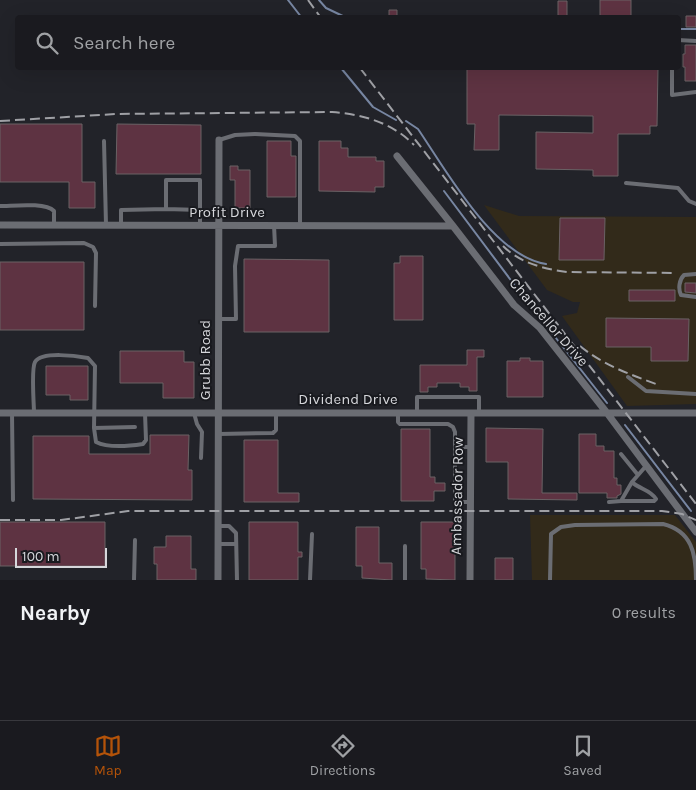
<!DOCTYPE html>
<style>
body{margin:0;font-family:Karla,sans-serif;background:#232328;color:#f1f3f6}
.scale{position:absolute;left:15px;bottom:12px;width:92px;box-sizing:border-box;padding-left:5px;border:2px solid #d6d7db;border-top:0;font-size:14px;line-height:18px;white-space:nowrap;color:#d6d7db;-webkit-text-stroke:4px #191a1f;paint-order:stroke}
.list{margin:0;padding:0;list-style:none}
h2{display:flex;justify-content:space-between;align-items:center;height:65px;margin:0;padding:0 20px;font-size:21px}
h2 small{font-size:16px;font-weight:400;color:#9fa1a4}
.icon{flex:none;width:28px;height:28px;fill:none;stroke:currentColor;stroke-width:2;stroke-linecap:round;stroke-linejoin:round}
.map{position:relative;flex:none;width:696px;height:580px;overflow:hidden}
.search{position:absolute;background:#1a1a1f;box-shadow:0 5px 20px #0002;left:15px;right:15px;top:15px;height:55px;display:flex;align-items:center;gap:12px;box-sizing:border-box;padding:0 18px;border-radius:5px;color:#9fa1a4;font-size:19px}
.sheet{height:140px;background:#1a1a1f}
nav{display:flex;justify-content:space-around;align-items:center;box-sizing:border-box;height:70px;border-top:1px solid #38383d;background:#1a1a1f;font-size:14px;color:#9fa1a4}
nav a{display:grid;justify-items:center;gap:2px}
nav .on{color:#b45309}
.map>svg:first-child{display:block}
.industrial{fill:#322a1a}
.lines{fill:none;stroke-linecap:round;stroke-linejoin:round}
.stream{stroke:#7786a2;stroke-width:2}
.building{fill:#5e3342;stroke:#6a6265}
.service{stroke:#6b6d73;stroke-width:4}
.minor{stroke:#6b6d73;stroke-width:7}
.rail{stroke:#9fa0a5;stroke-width:2;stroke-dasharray:10 5;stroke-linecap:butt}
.labels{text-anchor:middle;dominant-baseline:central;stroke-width:4;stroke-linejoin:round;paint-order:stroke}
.street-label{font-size:15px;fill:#d6d7db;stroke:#191a1f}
</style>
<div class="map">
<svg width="696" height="580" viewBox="0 0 696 580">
<rect width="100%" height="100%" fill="#222329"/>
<!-- industrial -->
<path class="industrial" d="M484,205L519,216L696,217V404L627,406L562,316L577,313L580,302H573L547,290Z
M530,515H675L696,542V580H532Z"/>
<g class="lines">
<!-- stream -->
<path class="stream" d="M288,0L302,18
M319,0L326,8L347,18
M678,29H696
M341,68L373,107L396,120
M406,121L418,129C446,170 493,256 546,264
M444,191L519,291L607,403
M625,425L691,511"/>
</g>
<!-- building -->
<path class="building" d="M600,0H631V18H600Z
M558,1H567V18H558Z
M389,10H397V18H389Z
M686,16H696V27H686Z
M685,45H696V81H685V67H683V54H685Z
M467,68H658L657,126H650V134H618V176H593V170L536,169V132L593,133V116L499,115V150H474L475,124H467Z
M0,124H82V182H95V208H69V182H0Z
M117,124L201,125V174H116Z
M267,141H291V156H296V197H267Z
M319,141H341V148H348V157H376V161H384V187H375V192L319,191Z
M230,166H238V170H250V208H235V180H230Z
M560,218H605L604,260H559Z
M400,256H423V320H394V263H400Z
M244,259L329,260V332H244Z
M0,262H84V330H0Z
M685,283H696V293L685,292Z
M629,290H675V301H629Z
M606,318L689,319L688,361H651V347H606Z
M467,350H484V357H477V391H469V387H460V383H437V387H428V392H420V365H467Z
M120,351H184V362H194V398H163V383H120Z
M520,358H530V361H543V397H507V361H520Z
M46,366H88V400H70V395H46Z
M486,428L543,429L542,493H577V500L508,499V462H486Z
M401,429H430V477H435V483H445V491H434V501H401Z
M579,434H596V446H604V451H614V478H617V485H621V494L617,496V498H607V493H579Z
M150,435H189L188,470H192V500L33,499V436H89V454H150Z
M244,440H278V493H299V502H244Z
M0,522H105V566H0Z
M249,522H298V552H302V557H298V580H249Z
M421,522H455V580L426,579V569H421Z
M356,527H379V563H392V580L362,578V566H356Z
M166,536H191V569H196V580H157V564H154V547H166Z
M495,558H513V580H495Z"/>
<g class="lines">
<!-- service -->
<path class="service" d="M678,40L696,41
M672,68V95L696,92
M219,140L235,135L255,134L295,136L300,141V225
M104,141L106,225
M626,183L678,188L689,201L696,204
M0,206C13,206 45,202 54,211V225
M166,209L200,210
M121,225V210L166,209V180H200V225
M0,244L84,243L93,247L96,253L95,306
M696,274L684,275C679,280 678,289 681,295L696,297
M219,319H236L235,266L238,246H275L274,225
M628,377L646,391L696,394
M12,413L13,500
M34,413C34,404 31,369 35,362C42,351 77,356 88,358L95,366L94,428L135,427
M194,413L197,424L202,432L201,458
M398,413V422L400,424H448L453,427L455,432V500L457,502H470
M417,413V397H479V413
M94,428L96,442C108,448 130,446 143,444L146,440L145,413
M219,434L273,433L276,430V413
M455,447H470
M621,454L638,475
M621,501H654L656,499C651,490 639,489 632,482
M609,502L621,501L632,482L646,466
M218,526H229L236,533L237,580
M218,544H236
M405,546V580
M134,580L135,540
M310,580L312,534
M550,580L551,534L561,527L575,525L663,524C692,531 696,554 696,580"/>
<!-- minor -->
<path class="minor" d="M397,156L453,226L514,305L540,328L607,413L696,532
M0,225L453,226
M0,413H696
M218,580L219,140
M470,580L471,413"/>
<!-- rail -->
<path class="rail" d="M308,0L321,18
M360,68L696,504
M0,121L116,114L332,112C362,114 393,123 414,145
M503,246C520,263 544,269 567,272L676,273
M580,346C603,365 629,374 656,384
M0,520H61L128,511H662L682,514L696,520"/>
</g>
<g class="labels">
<!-- street labels -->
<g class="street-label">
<text x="227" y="212">Profit Drive</text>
<text transform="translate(549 322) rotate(49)">Chancellor Drive</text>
<text transform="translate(205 360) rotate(-90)">Grubb Road</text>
<text x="348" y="399">Dividend Drive</text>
<text transform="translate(457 496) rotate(-89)">Ambassador Row</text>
</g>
</g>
</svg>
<div class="scale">100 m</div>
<div class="search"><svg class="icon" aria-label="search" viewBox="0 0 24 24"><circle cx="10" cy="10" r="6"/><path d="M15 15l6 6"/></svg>Search here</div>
</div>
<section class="sheet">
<h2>Nearby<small>0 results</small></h2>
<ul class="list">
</ul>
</section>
<nav>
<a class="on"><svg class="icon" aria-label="map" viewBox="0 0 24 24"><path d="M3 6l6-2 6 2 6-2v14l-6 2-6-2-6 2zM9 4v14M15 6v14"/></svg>Map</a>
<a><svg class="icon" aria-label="directions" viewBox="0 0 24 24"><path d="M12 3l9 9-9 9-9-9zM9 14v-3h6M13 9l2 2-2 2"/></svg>Directions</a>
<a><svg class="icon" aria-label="saved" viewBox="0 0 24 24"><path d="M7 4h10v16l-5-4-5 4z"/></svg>Saved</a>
</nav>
